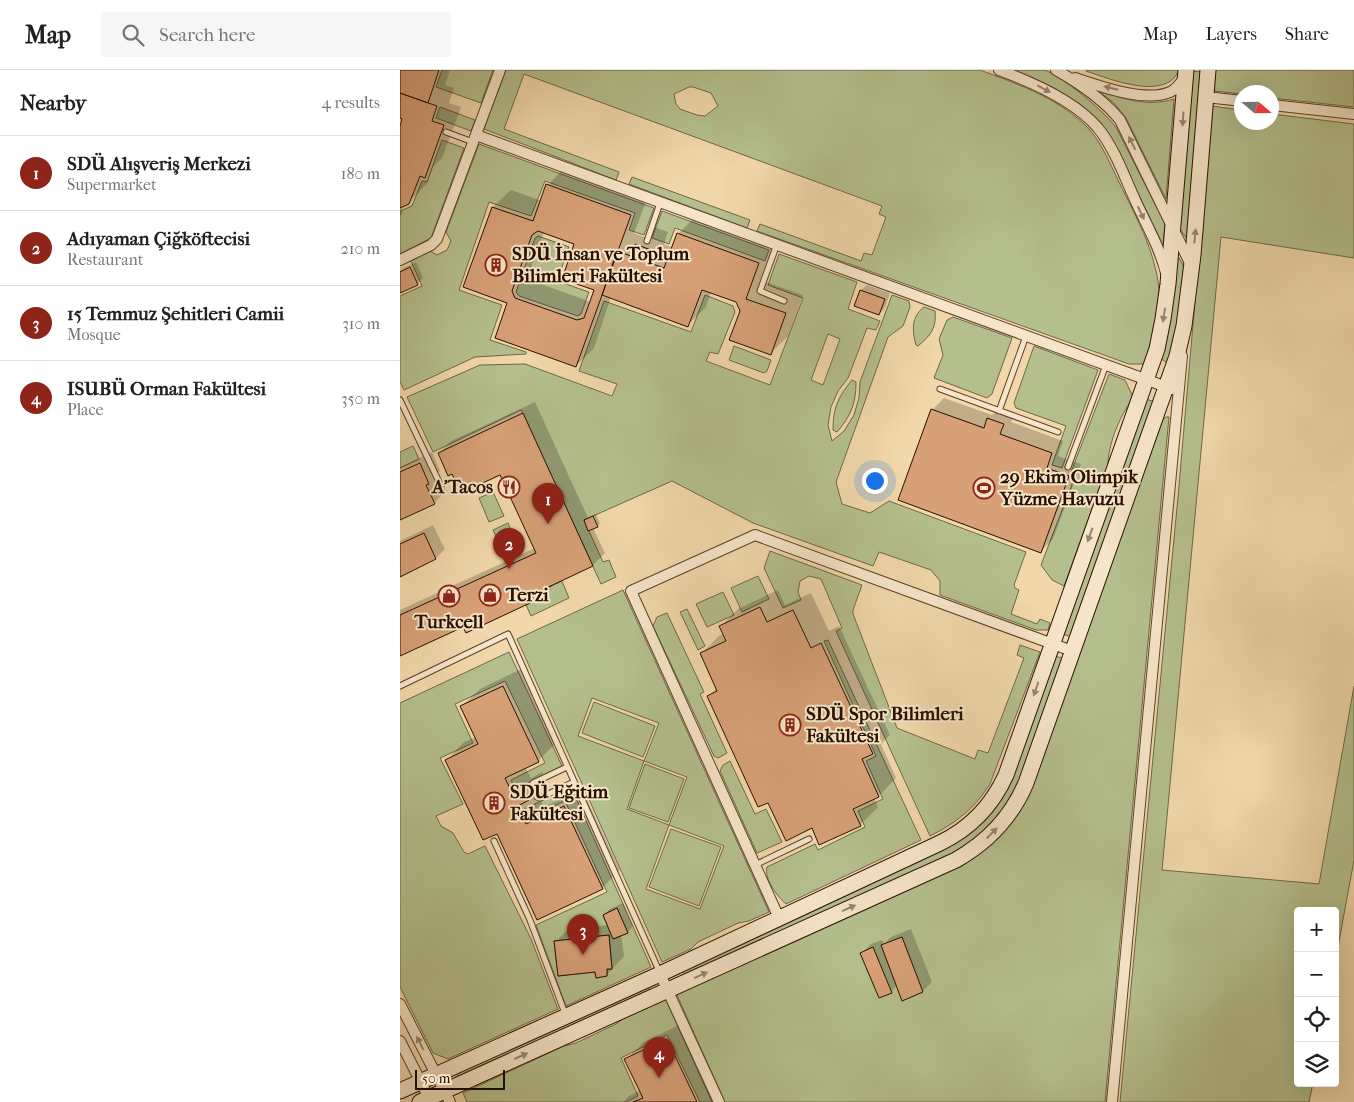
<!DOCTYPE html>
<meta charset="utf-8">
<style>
body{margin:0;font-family:"IM FELL French Canon",serif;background:#f6f6f6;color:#202124}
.controls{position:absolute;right:15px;bottom:15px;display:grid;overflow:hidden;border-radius:5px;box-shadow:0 5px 20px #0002}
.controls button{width:45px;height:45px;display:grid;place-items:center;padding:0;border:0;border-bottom:1px solid #e0e0e0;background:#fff;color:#202124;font:25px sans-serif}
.compass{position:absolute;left:834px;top:15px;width:45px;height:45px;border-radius:50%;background:#fff;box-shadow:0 5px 20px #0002;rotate:110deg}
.scale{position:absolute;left:15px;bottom:12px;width:90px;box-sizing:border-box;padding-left:5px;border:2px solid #281000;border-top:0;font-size:14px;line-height:18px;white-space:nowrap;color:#281000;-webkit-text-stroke:4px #f6e5c8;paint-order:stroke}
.you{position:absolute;left:474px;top:410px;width:18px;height:18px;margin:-12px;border:4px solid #fff;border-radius:50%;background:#1a73e8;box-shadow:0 0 0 8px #1a73e833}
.badge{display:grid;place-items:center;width:32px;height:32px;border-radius:50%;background:#8f2418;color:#fff;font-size:16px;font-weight:700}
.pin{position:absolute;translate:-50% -41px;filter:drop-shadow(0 1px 2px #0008)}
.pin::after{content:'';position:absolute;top:26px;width:18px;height:15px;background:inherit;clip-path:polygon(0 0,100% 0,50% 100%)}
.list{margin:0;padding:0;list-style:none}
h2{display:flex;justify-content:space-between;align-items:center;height:65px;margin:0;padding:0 20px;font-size:21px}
h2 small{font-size:16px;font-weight:400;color:#757577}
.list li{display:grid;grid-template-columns:32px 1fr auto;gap:15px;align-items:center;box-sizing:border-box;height:75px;padding:0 20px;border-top:1px solid #e0e0e0}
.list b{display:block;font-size:19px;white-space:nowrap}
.list p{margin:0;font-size:16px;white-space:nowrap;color:#757577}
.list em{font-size:16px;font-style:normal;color:#757577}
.icon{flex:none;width:28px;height:28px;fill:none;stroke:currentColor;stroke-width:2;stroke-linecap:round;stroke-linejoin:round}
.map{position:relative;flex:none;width:954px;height:1032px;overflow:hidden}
header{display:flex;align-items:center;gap:30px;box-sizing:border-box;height:70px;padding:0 25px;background:#fff;border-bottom:1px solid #e0e0e0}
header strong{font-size:24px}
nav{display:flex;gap:28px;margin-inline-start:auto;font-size:18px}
.search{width:350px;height:45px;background:#f6f6f6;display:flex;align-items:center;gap:12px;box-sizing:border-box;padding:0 18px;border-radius:5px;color:#757577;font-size:19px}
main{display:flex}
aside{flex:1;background:#fff}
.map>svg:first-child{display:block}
.green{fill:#b4bf8d;stroke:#6e6846;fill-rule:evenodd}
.shadow{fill:#0003;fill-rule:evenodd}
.building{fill:#d7a077;stroke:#281000;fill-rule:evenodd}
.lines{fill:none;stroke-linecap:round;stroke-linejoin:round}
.lane-casing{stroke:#5a422a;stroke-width:7}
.street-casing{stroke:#5a422a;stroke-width:12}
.secondary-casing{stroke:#281000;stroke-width:17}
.lane{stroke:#f6e5c8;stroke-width:5}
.street{stroke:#f6e5c8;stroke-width:10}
.secondary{stroke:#f6e5c8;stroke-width:15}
.oneway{fill:#99856e}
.labels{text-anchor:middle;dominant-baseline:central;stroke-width:4;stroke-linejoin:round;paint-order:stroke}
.poi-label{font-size:19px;font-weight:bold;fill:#281000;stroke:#f6e5c8;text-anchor:start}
</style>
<header>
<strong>Map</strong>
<div class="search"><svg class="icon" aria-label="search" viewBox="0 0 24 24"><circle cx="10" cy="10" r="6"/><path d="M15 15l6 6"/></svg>Search here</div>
<nav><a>Map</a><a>Layers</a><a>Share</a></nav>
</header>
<main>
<aside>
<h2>Nearby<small>4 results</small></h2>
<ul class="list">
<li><span class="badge">1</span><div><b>SDÜ Alışveriş Merkezi</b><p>Supermarket</p></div><em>180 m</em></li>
<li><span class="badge">2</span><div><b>Adıyaman Çiğköftecisi</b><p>Restaurant</p></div><em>210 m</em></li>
<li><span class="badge">3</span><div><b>15 Temmuz Şehitleri Camii</b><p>Mosque</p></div><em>310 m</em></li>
<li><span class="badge">4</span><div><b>ISUBÜ Orman Fakültesi</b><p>Place</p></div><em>350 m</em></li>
</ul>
</aside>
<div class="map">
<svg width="954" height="1032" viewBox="0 0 954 1032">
<rect width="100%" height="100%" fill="#f1d7aa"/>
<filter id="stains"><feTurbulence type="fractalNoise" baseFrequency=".004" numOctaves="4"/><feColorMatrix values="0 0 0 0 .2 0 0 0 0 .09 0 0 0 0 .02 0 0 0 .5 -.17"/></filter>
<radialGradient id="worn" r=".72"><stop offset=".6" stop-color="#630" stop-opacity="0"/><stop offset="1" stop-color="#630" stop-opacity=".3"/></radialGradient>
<!-- green -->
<path class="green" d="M42,0H93L81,33L36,17Z
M106,0H580C617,14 654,26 684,54C701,70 709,92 719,112C736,147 755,180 759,219C761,243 751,271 744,294H729L357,161L360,154L461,191L464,183L472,185L486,147L479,144L482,136L124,4L104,59L219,102L216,110L84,59ZM289,17H293L311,23L318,36L305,46L297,45L280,39L276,34L274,24Z
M612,0C622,0 634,0 644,0C660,4 708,44 717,59L765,154L763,175L712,69L697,49L652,17Z
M688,0H779C766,32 710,9 686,1Z
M815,0H954V37L872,28V22H842L841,24L814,21Z
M792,1L802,2L787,169L780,159Z
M700,22C726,29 748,37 774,29L766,129L726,48L715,34Z
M812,36L841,40L842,52H872V44L954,54V188L821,167L762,800L919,814L954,616V790L935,893V841H898V1013H913L909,1032H720L778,427Z
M40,37L75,50L71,61L36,48Z
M42,70L64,78L31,168L0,184V141L12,136L22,111L27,112Z
M79,74L254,138L244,165L229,160L235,143L145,111L131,146L89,132L59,220L102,235L90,270L126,282V284L75,287L4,320L0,312V226L22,216L11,191L30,181L37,185L47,180L51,171L46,162Z
M232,107L350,150L347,158L229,114Z
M262,141L369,180L365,191L275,158L269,174L252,168Z
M138,166L169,177L157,211L189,222L181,244L178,246L119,226L116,222L135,168Z
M379,184L457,212L448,239L480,251L476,260L467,258L448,308L438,321L431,337L428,355L432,371L444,361L454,345L459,328L460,312L492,225L509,231L510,237L503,256L488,267L436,412L442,434L470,443L489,431L626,482L614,515L615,518L619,520L611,544L637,554L640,549L650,553L648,560H636L540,525V511L531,500L479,482L473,496L353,453L272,411L184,450L203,492L209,490L216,507L201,514L121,340L33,382L7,327L80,295L125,294L212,326L217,314L179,301L204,231L291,262L305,225L333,236L335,242L318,284L310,282L306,291L370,315L403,228L368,215ZM428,264L440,269L423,315L411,310Z
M779,188L785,199L779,248L768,291L766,292L760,288L777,189Z
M524,237L535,241C537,258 530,266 518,276L516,275C512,260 511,247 524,237Z
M553,247L612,268L592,324L587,328L534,308L543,285L539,269L547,250Z
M334,276L371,290L367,301L364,303L329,290Z
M634,276L698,300L662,398L652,395L666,356L616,338L614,333Z
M709,304L725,310L733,327C730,333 726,338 723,344C715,359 708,379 708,395L664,516L652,510L641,495L676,404L671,402Z
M452,310L456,312C456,333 451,346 437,362L433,360C433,338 438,327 452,310Z
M746,329L755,332L672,567L662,564Z
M766,347H769L705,1032H325L276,923L551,798L632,714L763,349Z
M13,376L19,389L0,398V382Z
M93,422L104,446L89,452L79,428Z
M108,453L118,477L104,484L93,460Z
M370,481L462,515L453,540V544L497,658L575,689L578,680L588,683L624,588L617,585L620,575L640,582L590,714C574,739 556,753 530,766L436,561L442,558L421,509L409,506L400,511L398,522L401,530L383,538L364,498Z
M358,506L369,529L342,542L331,518Z
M162,511L169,528L131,546L126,535L144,526L142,520Z
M223,520L369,842L349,851L338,853L298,872L291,879L262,892L117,569ZM192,628L259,653L244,691L178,666ZM244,691L287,707L269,755L227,739ZM269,755L324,776L300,839L246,819Z
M323,522L334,545L307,557L296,534Z
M287,539L305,576L298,580L280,542Z
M267,543L304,622L300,624L327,683L318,688L314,686L253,556L257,547Z
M428,570L521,770L386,834C377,826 364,809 367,797L415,774L418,780L465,757L458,741L483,729L466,691L476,686L424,571Z
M109,582L162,696L115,719L111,710L145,693L105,611L55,634L73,673L40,688L63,734L36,746L41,756L53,763L64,782L68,784L85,776L131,869L158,939L48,989L33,983L0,917V633Z
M655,586L662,588L663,593L616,720L591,755L558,782L287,906L284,904L282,899L581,752Z
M194,632L255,656L243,687L182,663Z
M330,691L355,744L366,739L382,772L357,783L320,701L323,695Z
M245,694L284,709L268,752L229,738Z
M171,717L251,897L166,936L136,855L207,822L165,731L128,748L124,739ZM217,838L228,863L213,869L203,845ZM209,865L212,899H207V906L196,908L195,902L158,906L154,871Z
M271,759L321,777L299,836L249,817Z
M248,916L250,921L60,1010L56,1002Z
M265,928L312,1032H300L267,965L221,988L238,1026L226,1032H67L63,1023L164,976L176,973L216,954L224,948Z"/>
<!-- shadow -->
<path class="shadow" d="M0,0H50L45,15L54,18L49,33L61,37L42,88L33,97L27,114L8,133L1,136L3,143L0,146V60L4,49L0,47Z
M165,97L248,127L234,163L244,167L254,157L268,162L264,174L273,178L278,164L296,146L376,175L363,211L403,225L388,266L370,284L336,231L311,222L306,237L288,255L211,227L194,278L176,296L109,232L93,137L111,120L142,131L148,115ZM144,162L176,174L195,220L191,232L133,211L129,203Z
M16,192L23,208L17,214L0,222V200Z
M467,215L490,223L485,238L479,244L455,235L461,220Z
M544,328L592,345L600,337L615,342L611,352L663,371L658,386L681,394L653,469L641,481L532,340Z
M135,332L188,448L196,444L200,454L193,458L205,483L193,495L155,513L144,525L64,555L0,585V540L135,478L101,403L53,402L39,383L51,371Z
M32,382L40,401L37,403L46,421L34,433L0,449V397Z
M33,455L45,479L36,488L0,505V471Z
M378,520L385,535L411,523L429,561L439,556L490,665L481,674L496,708L479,726L474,728L478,737L460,755L413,757L369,731L308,627L317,618L301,584L319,566L324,563L321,556L338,539Z
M121,599L156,673L138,691L125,697L131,708L142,702L146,711L137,721L144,737L182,719L220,800L202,818L98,762L47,690L64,672L76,667L62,636L80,619Z
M223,833L233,856L228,862L221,864L224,886L207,905L196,900L156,871L168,859L208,855L204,845L210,839Z
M511,859L532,912L523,921L497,915L491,922L462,883L471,874L482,870L484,874L491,867Z
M285,952L320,1026L313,1032H223L229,1026L240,1020L226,990L244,972Z"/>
<!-- building -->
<path class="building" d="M0,0H39L28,33L0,23Z
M0,23L37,36L32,51L44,55L25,108L20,106L9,134L0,138V56L2,49L0,48Z
M146,114L231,145L176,297L95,268L107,233L63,217L92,137L133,151ZM138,161L174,174L162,209L194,220L184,248L177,250L115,228L112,221L132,165Z
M277,163L359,193L346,229L386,243L371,285L329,270L340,241L336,232L302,220L288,257L202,225L217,181L231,186L235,174L251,180L247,192L264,198Z
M10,197L18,215L0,223V202Z
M460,220L485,229L479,245L454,236Z
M531,339L584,358L587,348L604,354L600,364L652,383L647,398L669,406L641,483L498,430Z
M123,343L193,496L142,520L145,526L66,563L63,557L0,586V545L136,483L100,405L61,423L52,404L48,406L38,383Z
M20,393L29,414L26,415L35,434L0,450V402Z
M193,446L198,457L188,461L184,450Z
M24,463L36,489L0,507V474Z
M360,537L367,552L393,540L411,578L421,573L473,684L462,689L479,727L453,739L461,756L419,775L412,758L386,771L368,733L358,737L307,626L317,621L300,583L326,571L319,556Z
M103,616L139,692L105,708L113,725L124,719L129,730L118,736L126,754L164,736L203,819L137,850L97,764L83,770L45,690L78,674L60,636Z
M217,838L228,863L213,869L203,845Z
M209,865L212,899H207V906L196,908L195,902L158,906L154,871Z
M502,867L523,922L502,931L481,875Z
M473,877L492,923L479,928L460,883Z
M267,969L297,1032H233L243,1028L224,989Z"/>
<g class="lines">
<!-- lane casing -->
<g class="lane-casing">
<path id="lane" d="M46,62L73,72
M247,171L260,133
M377,174L360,221L384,231
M540,319L658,362
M0,330L41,416
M599,341L626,266
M668,397L706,295
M0,616L108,564L260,903
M167,697L133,713L132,715L137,727L140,728L174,712
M94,771L130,850L166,946
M355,795L409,769"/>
</g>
<!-- street casing -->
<g class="street-casing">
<path id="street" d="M599,0C632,12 675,31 698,58C715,79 725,108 736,132C747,156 760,178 766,203
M656,0C679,13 703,29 720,50L791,195
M675,8C700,16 745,33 770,22C777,19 780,14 784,8
M806,27L842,31
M872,35L954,44
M76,65L772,319
M0,190L31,175L37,169L100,0
M379,848L231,521L355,465L672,581
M260,904L319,1032
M0,934L50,1032
M0,971L31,1032
M712,1032L782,286"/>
</g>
<!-- secondary casing -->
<g class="secondary-casing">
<path id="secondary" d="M0,1021L260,904L540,773C571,758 592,736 606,705L757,279L763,249L768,214L786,0
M20,1032L556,790C588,772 612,746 626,713L777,286L784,256L793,185L808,0"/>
</g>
<!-- lane -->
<use href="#lane" class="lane"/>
<!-- street -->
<use href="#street" class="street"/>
<!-- secondary -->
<use href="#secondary" class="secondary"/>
</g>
<!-- one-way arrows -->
<defs><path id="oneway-solid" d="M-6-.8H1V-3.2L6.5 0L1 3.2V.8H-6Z" transform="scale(1.25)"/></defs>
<g class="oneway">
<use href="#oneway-solid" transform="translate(711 18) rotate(-166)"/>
<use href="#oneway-solid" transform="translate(644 19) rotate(28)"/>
<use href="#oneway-solid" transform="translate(783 49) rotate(94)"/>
<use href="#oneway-solid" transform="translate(732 73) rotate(-116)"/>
<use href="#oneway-solid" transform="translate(741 143) rotate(65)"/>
<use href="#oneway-solid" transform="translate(795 166) rotate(-85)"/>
<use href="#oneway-solid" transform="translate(764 245) rotate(99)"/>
<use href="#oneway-solid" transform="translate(690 465) rotate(110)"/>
<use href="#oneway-solid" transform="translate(636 619) rotate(109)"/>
<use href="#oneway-solid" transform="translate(592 763) rotate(-45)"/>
<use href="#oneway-solid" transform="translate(449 838) rotate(-24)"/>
<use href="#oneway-solid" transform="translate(301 905) rotate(-24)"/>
<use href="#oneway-solid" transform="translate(20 973) rotate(-117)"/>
<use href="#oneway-solid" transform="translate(121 986) rotate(-24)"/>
</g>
<!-- icons -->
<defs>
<g id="building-ring" transform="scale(1.125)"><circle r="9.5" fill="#f6e5c8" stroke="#8f2418" stroke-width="1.5"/><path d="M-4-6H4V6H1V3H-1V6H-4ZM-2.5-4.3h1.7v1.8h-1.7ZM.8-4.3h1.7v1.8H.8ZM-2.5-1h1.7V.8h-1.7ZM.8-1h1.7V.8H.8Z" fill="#8f2418"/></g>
<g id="restaurant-ring" transform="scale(1.125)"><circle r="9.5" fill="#f6e5c8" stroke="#8f2418" stroke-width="1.5"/><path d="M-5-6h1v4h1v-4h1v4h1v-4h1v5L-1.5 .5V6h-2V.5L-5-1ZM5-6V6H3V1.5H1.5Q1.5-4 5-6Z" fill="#8f2418"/></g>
<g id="stadium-ring" transform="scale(1.125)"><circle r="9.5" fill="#f6e5c8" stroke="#8f2418" stroke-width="1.5"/><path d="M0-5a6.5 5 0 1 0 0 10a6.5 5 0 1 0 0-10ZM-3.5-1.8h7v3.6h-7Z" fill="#8f2418"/></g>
<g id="shop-ring" transform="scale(1.125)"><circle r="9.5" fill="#f6e5c8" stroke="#8f2418" stroke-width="1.5"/><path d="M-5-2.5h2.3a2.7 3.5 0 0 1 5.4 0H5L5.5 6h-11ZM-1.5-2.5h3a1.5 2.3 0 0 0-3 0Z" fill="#8f2418"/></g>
</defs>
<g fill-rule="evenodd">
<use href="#building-ring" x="96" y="195"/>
<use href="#restaurant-ring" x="109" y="417"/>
<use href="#stadium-ring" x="584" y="418"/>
<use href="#shop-ring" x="90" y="525"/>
<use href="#shop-ring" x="49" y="526"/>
<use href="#building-ring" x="390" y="655"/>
<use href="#building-ring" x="94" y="733"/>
</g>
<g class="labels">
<!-- poi labels -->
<g class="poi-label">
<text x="112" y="184">SDÜ İnsan ve Toplum<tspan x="112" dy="22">Bilimleri Fakültesi</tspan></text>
<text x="600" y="407">29 Ekim Olimpik<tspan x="600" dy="22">Yüzme Havuzu</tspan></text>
<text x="93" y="417" text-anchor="end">A'Tacos</text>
<text x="106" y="525">Terzi</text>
<text x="49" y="552" text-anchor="middle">Turkcell</text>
<text x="406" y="644">SDÜ Spor Bilimleri<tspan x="406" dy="22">Fakültesi</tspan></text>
<text x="110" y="722">SDÜ Eğitim<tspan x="110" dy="22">Fakültesi</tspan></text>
</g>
</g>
<rect width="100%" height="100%" filter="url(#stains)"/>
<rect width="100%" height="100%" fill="url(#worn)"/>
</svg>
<div class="controls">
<button>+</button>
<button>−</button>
<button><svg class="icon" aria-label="locate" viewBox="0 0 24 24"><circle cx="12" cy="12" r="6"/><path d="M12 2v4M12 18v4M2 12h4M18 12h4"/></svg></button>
<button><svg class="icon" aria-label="layers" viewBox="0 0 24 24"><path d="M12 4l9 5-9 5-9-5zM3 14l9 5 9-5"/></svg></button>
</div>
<svg class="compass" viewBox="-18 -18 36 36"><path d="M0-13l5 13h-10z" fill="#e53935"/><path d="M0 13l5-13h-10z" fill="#757577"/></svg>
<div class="scale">50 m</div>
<div class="you"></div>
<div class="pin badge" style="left:148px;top:454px">1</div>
<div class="pin badge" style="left:109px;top:499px">2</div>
<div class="pin badge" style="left:183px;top:885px">3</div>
<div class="pin badge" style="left:259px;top:1008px">4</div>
</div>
</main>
